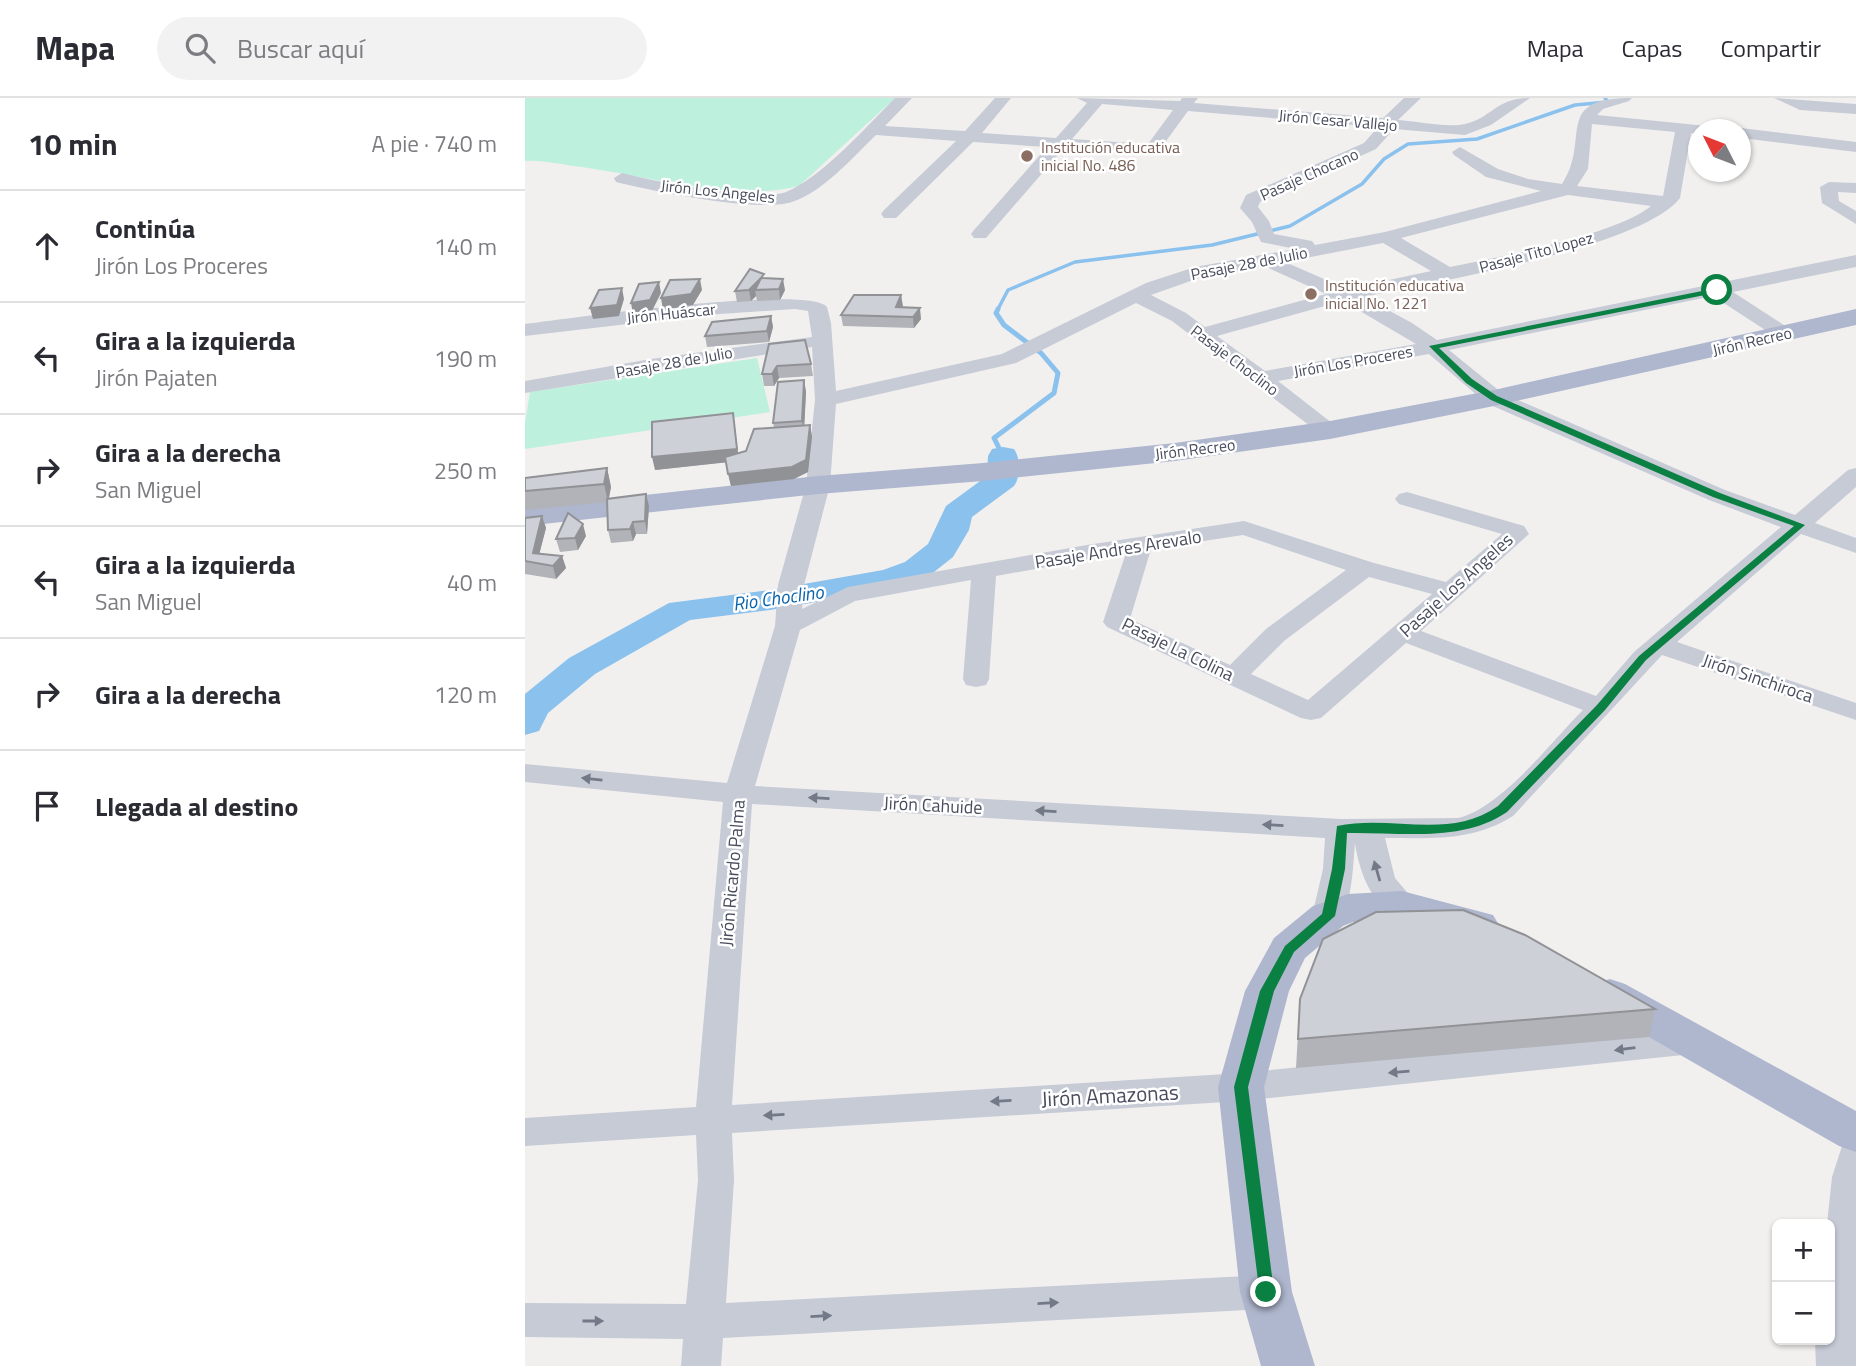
<!DOCTYPE html>
<html lang="es">
<meta charset="utf-8">
<style>
body{margin:0;font-family:"Titillium Web",sans-serif;background:#f2f2f3;color:#2b2b33}
.controls{position:absolute;right:21px;bottom:21px;display:grid;overflow:hidden;border-radius:10px;box-shadow:0 2px 5px #0004}
.controls button{width:63px;height:63px;display:grid;place-items:center;padding:0;border:0;border-bottom:2px solid #e1e1e2;background:#fff;color:#2b2b33;font:35px sans-serif}
.compass{position:absolute;left:1163px;top:21px;width:63px;height:63px;border-radius:50%;background:#fff;box-shadow:0 2px 5px #0004;rotate:312deg}
.stop{position:absolute;width:21px;height:21px;margin:-16px;border:5px solid #0b8043;border-radius:50%;background:#fff}
.stop.end{background:#0b8043;border-color:#fff;box-shadow:0 2px 7px #0008}
.list{margin:0;padding:0;list-style:none}
h2{display:flex;justify-content:space-between;align-items:center;height:91px;margin:0;padding:0 28px;font-size:30px}
h2 small{font-size:23px;font-weight:400;color:#7c7c81}
.list li{display:grid;grid-template-columns:46px 1fr auto;gap:21px;align-items:center;box-sizing:border-box;height:112px;padding:0 28px;border-top:2px solid #e1e1e2}
.list b{display:block;font-size:26px;white-space:nowrap}
.list p{margin:0;font-size:23px;white-space:nowrap;color:#7c7c81}
.list em{font-size:23px;font-style:normal;color:#7c7c81}
.icon{flex:none;width:38px;height:38px;fill:none;stroke:currentColor;stroke-width:2;stroke-linecap:round;stroke-linejoin:round}
.map{position:relative;flex:none;width:1331px;height:1268px;overflow:hidden}
header{display:flex;align-items:center;gap:42px;box-sizing:border-box;height:98px;padding:0 35px;background:#fff;border-bottom:2px solid #e1e1e2}
header strong{font-size:33px}
nav{display:flex;gap:38px;margin-inline-start:auto;font-size:24px}
.search{width:490px;height:63px;background:#f2f2f3;display:flex;align-items:center;gap:18px;box-sizing:border-box;padding:0 24px;border-radius:38px;color:#7c7c81;font-size:26px}
main{display:flex}
aside{flex:1;background:#fff}
.map>svg:first-child{display:block}
.green{fill:#bdf0dd}
.lines{fill:none;stroke-linecap:round;stroke-linejoin:round}
.stream-far1{stroke:#8ac1ed;stroke-width:3.5}
.stream{stroke:#8ac1ed;stroke-width:5}
.river{fill:#8ac1ed;fill-rule:evenodd}
.minor{fill:#c6cbd6;fill-rule:evenodd}
.major{fill:#afb7ce;fill-rule:evenodd}
.wall{fill:#b1b3b9}
.shaded-wall{fill:#909296}
.building{fill:#ced0d7;stroke:#909296;stroke-width:2}
.oneway{fill:#737987}
.route{fill:#0b8043}
.education-dot{fill:#8d6e63;stroke:#fff;stroke-width:2.5}
.labels{text-anchor:middle;dominant-baseline:central;stroke-width:5;stroke-linejoin:round;paint-order:stroke}
.far-street-label{font-size:16px;fill:#474d5d;stroke:#fff}
.far-education-label{font-size:16px;fill:#785e54;stroke:#fff;text-anchor:start}
.street-label{font-size:18px;fill:#474d5d;stroke:#fff}
.water-label{font-size:19px;font-style:italic;fill:#0a64ad;stroke:#fff}
.near-street-label{font-size:21px;fill:#474d5d;stroke:#fff}
</style>
<header>
<strong>Mapa</strong>
<div class="search"><svg class="icon" aria-label="search" viewBox="0 0 24 24"><circle cx="10" cy="10" r="6"/><path d="M15 15l6 6"/></svg>Buscar aquí</div>
<nav><a>Mapa</a><a>Capas</a><a>Compartir</a></nav>
</header>
<main>
<aside>
<h2>10 min<small>A pie · 740 m</small></h2>
<ul class="list">
<li><svg class="icon" aria-label="ahead" viewBox="0 0 24 24"><path d="M12 20V5M6 11l6-6 6 6"/></svg><div><b>Continúa</b><p>Jirón Los Proceres</p></div><em>140 m</em></li>
<li><svg class="icon" aria-label="left" viewBox="0 0 24 24"><path d="M17 20v-9H6M10 6l-5 5 5 5"/></svg><div><b>Gira a la izquierda</b><p>Jirón Pajaten</p></div><em>190 m</em></li>
<li><svg class="icon" aria-label="right" viewBox="0 0 24 24"><path d="M7 20v-9h11M14 6l5 5-5 5"/></svg><div><b>Gira a la derecha</b><p>San Miguel</p></div><em>250 m</em></li>
<li><svg class="icon" aria-label="left" viewBox="0 0 24 24"><path d="M17 20v-9H6M10 6l-5 5 5 5"/></svg><div><b>Gira a la izquierda</b><p>San Miguel</p></div><em>40 m</em></li>
<li><svg class="icon" aria-label="right" viewBox="0 0 24 24"><path d="M7 20v-9h11M14 6l5 5-5 5"/></svg><div><b>Gira a la derecha</b></div><em>120 m</em></li>
<li><svg class="icon" aria-label="arrive" viewBox="0 0 24 24"><path d="M6 21V4h12l-3 4 3 4H6"/></svg><div><b>Llegada al destino</b></div></li>
</ul>
</aside>
<div class="map">
<svg width="1331" height="1268" viewBox="0 0 1331 1268">
<rect width="100%" height="100%" fill="#f2f0ef"/>
<!-- green -->
<path class="green" d="M0,0H370L274,88C208,105 116,76 49,68C33,66 16,62 0,63Z
M232,260L245,314L0,351V325L5,294Z"/>
<g class="lines">
<!-- stream-far1 -->
<path class="stream-far1" d="M472,213L483,192L550,164L687,147L765,128L837,86L859,61L883,46L952,41L1050,7L1083,4L1080,0"/>
<!-- stream -->
<path class="stream" d="M473,211L471,215L479,227L516,255L533,275L529,295L469,340L478,358"/>
<!-- river -->
<path class="river" d="M478,349L489,351C496,361 496,378 489,388L447,419L444,432L428,459L404,478L366,491L245,512L165,522L70,576L23,615L14,633L0,637V596L44,560L144,505L245,492L358,472L380,464L403,446L421,408L462,378L463,358L467,351Z"/>
<!-- minor -->
<path class="minor" d="M370,0H387L360,28L440,33L470,0H486L457,35L531,40L562,5L552,0L655,3L657,0H673L669,5L858,20L879,0H896L873,22C891,23 923,30 940,26C967,20 971,0 1005,0L966,27L940,37L869,31L851,51L735,104L733,109L744,123L749,136L787,143L790,147L860,134L1016,93L961,79L929,57L927,54L935,49L973,71L1003,81L1037,86C1067,41 1026,0 1107,0L1104,3L1078,11L1072,17L1192,29L1194,32H1174V36L1166,35L1155,100C1118,149 905,185 839,199L887,225L912,242L1331,157V169L1208,194L1265,231L1268,235L1265,239H1251L1188,198L924,252L977,295L1200,392L1270,417L1323,372L1331,370V389L1290,425L1331,440V455L1276,436L1152,544L1331,605V622L1137,557L988,718C946,744 908,740 860,740L870,780L893,807L888,815C851,825 834,774 830,745C828,770 827,804 814,826L803,829L792,826L787,818L798,771L800,740L227,706L207,1007L716,975L1168,930L1180,934L1185,943L1180,952L1168,956L716,1003L207,1035L209,1082L201,1205L741,1177L755,1182L761,1194L755,1206L741,1211L198,1240L196,1268H156L158,1241L0,1239V1205L161,1206L173,1082L171,1037L0,1048V1020L171,1009L198,704L0,684V666L202,685L250,528L253,487L281,387L290,302L287,249L0,295V283L126,261L287,239L283,213L270,211L180,217L0,238V226C41,221 284,186 302,209L306,225L311,293L477,256L621,185L670,169L770,151L736,144L727,124L715,110L721,97L839,45L853,29L663,13L633,54L539,50L461,140H449L446,136L449,132L522,49L448,44L371,120H359L356,116L359,112L431,43L351,37C327,60 299,93 267,104C233,115 127,93 91,84L89,80L97,75C128,83 234,104 261,94C296,80 343,27 370,0ZM577,6L648,12L623,46L547,41ZM1067,26L1150,34L1138,98L1052,88L1063,71ZM1043,97L1126,108C1093,136 971,160 925,169L876,140ZM858,145L906,173L822,191L760,164ZM739,168L801,196L680,229L661,215L626,197L674,180ZM818,203L891,246L740,273L692,238ZM611,205L647,223L797,337H813L816,332L753,283L904,256L961,305L1184,402L1256,429L1109,554L1071,598L896,533L1004,436L999,428L882,394L874,396L870,401L874,406L977,436L921,484L849,465L719,423L562,447L323,489L277,511L279,487L305,387L311,306L491,265ZM718,437L821,472L741,531L705,567L605,521L626,451ZM601,455L578,524L582,529L776,620L786,622L796,620L881,545L1058,612C1026,644 976,710 933,720L816,721L230,688L275,532L330,503L446,482L438,581L441,587L451,589L461,587L464,581L471,478ZM844,479L907,496L783,602L726,576L759,543Z
M1249,0L1331,6V16L1275,12Z
M1216,30L1331,44V54L1216,40V32H1211Z
M1304,84L1331,85V95L1313,94L1314,103L1331,113V126L1297,105L1295,89Z
M1331,1040V1268H1291L1290,1242H1305V1126H1302L1307,1079L1318,1045Z"/>
<!-- major -->
<path class="major" d="M1331,211V227L969,308L805,341L650,363L458,383L293,396L0,428V410L293,378L458,365L650,345L805,323L969,292Z
M877,793L968,817L974,827L968,837L953,842L877,821L828,824L818,828L780,860L764,893L739,989L767,1194L790,1268H736L715,1194L693,989L720,893L749,840L788,808L823,796Z
M1085,881L1100,886L1331,1013V1054L1314,1048L1070,908L1063,897L1070,886Z"/>
</g>
<!-- wall -->
<path class="wall" d="M240,180L260,192L255,202L232,203L231,198L226,203L212,204L210,193Z
M376,197L377,209L396,221L389,230L318,228L316,217Z
M246,218L248,229L244,244L182,249L180,238Z
M244,246L286,266L288,278L254,280L249,288H239L237,276Z
M279,282L281,294L279,327H285L287,339L283,374L269,381L206,388L201,364L130,372L208,315L213,356L221,353L249,329L248,325Z
M82,370L86,389L84,400L124,408L122,436H111L108,443L86,445L83,432L82,404L0,412V380Z
M17,418L21,430L14,456L37,458L41,470L31,481L0,476V420Z
M61,438L53,452L35,454L31,441Z
M775,901L1130,911L1124,939L771,970Z"/>
<!-- shaded-wall -->
<path class="shaded-wall" d="M236,180L230,192L231,198L226,203L224,192Z
M175,181L177,192L168,207L138,212L136,200Z
M258,181L260,192L255,202L254,191Z
M134,184L136,195L127,213L108,216L106,205Z
M97,190L99,201L94,218L68,221L65,210Z
M376,197L378,208L372,220L371,209Z
M395,210L396,221L389,230L388,219Z
M246,218L248,229L244,244L242,233Z
M252,268L254,280L249,288L247,276Z
M279,282L281,294L279,335L277,323Z
M208,315L214,363L130,372L127,359Z
M285,327L287,339L283,374L269,381L206,388L203,376Z
M82,370L86,389L83,404L79,386Z
M121,396L124,408L122,436L120,423Z
M17,418L21,430L12,465L8,455Z
M108,424L111,436L108,443L105,431Z
M58,426L61,438L53,452L50,440Z
M37,458L41,470L31,481L28,468Z"/>
<!-- building -->
<path class="building" d="M225,171L239,176L236,180L258,181L254,191L230,192L236,180L224,192L210,193Z
M175,181L166,196L136,200L145,182Z
M134,184L125,202L106,205L114,186Z
M97,190L92,207L65,210L74,192Z
M329,197H376L371,209L395,210L388,219L316,217Z
M246,218L242,233L180,238L187,224Z
M280,242L286,266L252,268L247,276H237L244,246Z
M279,282L277,323L248,325L253,284Z
M208,315L212,351L127,359V324Z
M285,327L281,362L267,369L203,376L200,359L221,353L229,331Z
M82,370L79,386L0,393V380Z
M121,396L120,423L108,424L105,431L83,432L82,401Z
M43,415L58,426L50,440L31,441Z
M17,418L8,455L37,458L28,468L0,463V420Z
M938,812L1000,837L1130,911L773,941L775,901L798,841L851,814Z"/>
<!-- one-way arrows -->
<defs><path id="oneway-solid" d="M-6-.8H1V-3.2L6.5 0L1 3.2V.8H-6Z" transform="scale(1.75)"/></defs>
<g class="oneway">
<use href="#oneway-solid" transform="translate(67 681) rotate(-174)"/>
<use href="#oneway-solid" transform="translate(294 700) rotate(-177)"/>
<use href="#oneway-solid" transform="translate(521 713) rotate(-177)"/>
<use href="#oneway-solid" transform="translate(748 727) rotate(-177)"/>
<use href="#oneway-solid" transform="translate(852 773) rotate(-106)"/>
<use href="#oneway-solid" transform="translate(1100 951) rotate(173)"/>
<use href="#oneway-solid" transform="translate(874 974) rotate(175)"/>
<use href="#oneway-solid" transform="translate(476 1003) rotate(177)"/>
<use href="#oneway-solid" transform="translate(249 1017) rotate(177)"/>
<use href="#oneway-solid" transform="translate(523 1205) rotate(-3)"/>
<use href="#oneway-solid" transform="translate(296 1218) rotate(-3)"/>
<use href="#oneway-solid" transform="translate(68 1223)"/>
</g>
<!-- route -->
<path class="route" d="M1192,190L1195,194L914,250L947,281L972,298L1195,395L1280,427L1121,562L1080,612L982,714C937,745 874,734 822,735L820,771L810,818L769,854L749,893L723,989L749,1194L747,1199H735L709,989L735,893L760,848L797,816L807,771L812,728C867,716 923,743 973,708L1072,607L1114,558L1269,428L1188,399L966,302L941,285L904,248Z"/>
<!-- markers -->
<g class="education-dot">
<circle cx="502" cy="58" r="7"/>
<circle cx="786" cy="196" r="7"/>
</g>
<g class="labels">
<!-- far-street labels -->
<g class="far-street-label">
<text transform="translate(813 22) rotate(5)">Jirón Cesar Vallejo</text>
<text transform="translate(784 76) rotate(-24)">Pasaje Chocano</text>
<text transform="translate(193 93) rotate(6)">Jirón Los Angeles</text>
<text transform="translate(1011 154) rotate(-15)">Pasaje Tito Lopez</text>
<text transform="translate(724 165) rotate(-11)">Pasaje 28 de Julio</text>
<text transform="translate(146 215) rotate(-6)">Jirón Huáscar</text>
<text transform="translate(1227 243) rotate(-13)">Jirón Recreo</text>
<text transform="translate(710 262) rotate(37)">Pasaje Choclino</text>
<text transform="translate(828 263) rotate(-10)">Jirón Los Proceres</text>
<text transform="translate(149 264) rotate(-10)">Pasaje 28 de Julio</text>
<text transform="translate(670 351) rotate(-7)">Jirón Recreo</text>
</g>
<!-- far-education labels -->
<g class="far-education-label">
<text x="516" y="49">Institución educativa<tspan x="516" dy="18">inicial No. 486</tspan></text>
<text x="800" y="187">Institución educativa<tspan x="800" dy="18">inicial No. 1221</tspan></text>
</g>
<!-- street labels -->
<g class="street-label">
<text transform="translate(593 451) rotate(-9)">Pasaje Andres Arevalo</text>
<text transform="translate(931 487) rotate(-42)">Pasaje Los Angeles</text>
<text transform="translate(653 551) rotate(26)">Pasaje La Colina</text>
<text transform="translate(1233 580) rotate(19)">Jirón Sinchiroca</text>
<text transform="translate(408 707) rotate(3)">Jirón Cahuide</text>
<text transform="translate(207 775) rotate(-85)">Jirón Ricardo Palma</text>
</g>
<!-- water labels -->
<g class="water-label">
<text transform="translate(253 499) rotate(-8)">Rio Choclino</text>
</g>
<!-- near-street labels -->
<g class="near-street-label">
<text transform="translate(585 997) rotate(-3)">Jirón Amazonas</text>
</g>
</g>
</svg>
<div class="controls">
<button>+</button>
<button>−</button>
</div>
<svg class="compass" viewBox="-18 -18 36 36"><path d="M0-13l5 13h-10z" fill="#e53935"/><path d="M0 13l5-13h-10z" fill="#7c7c81"/></svg>
<div class="stop" style="left:1192px;top:192px"></div>
<div class="stop end" style="left:741px;top:1194px"></div>
</div>
</main>
